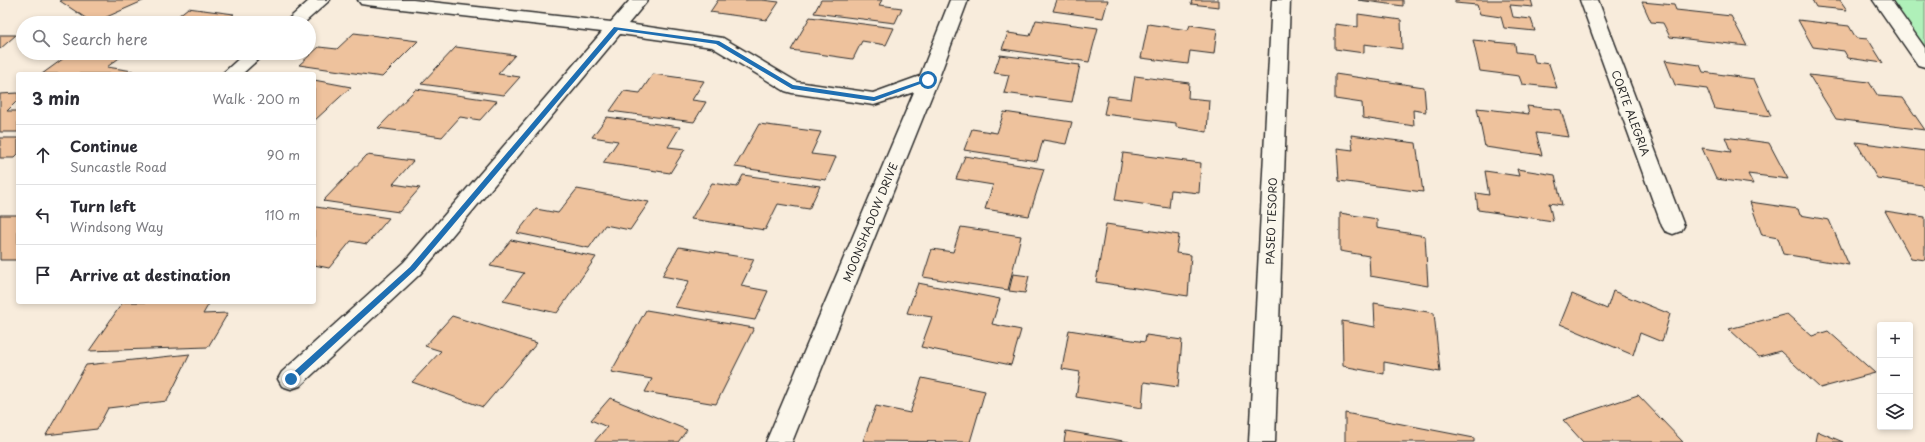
<!DOCTYPE html>
<meta charset="utf-8">
<style>
body{margin:0;font-family:"Playpen Sans",sans-serif;background:#f7f7f7;color:#2b2b33}
.controls{position:absolute;right:12px;bottom:12px;display:grid;overflow:hidden;border-radius:4px;box-shadow:0 2px 6px #0003}
.controls button{width:36px;height:36px;display:grid;place-items:center;padding:0;border:0;border-bottom:1px solid #e1e1e2;background:#fff;color:#2b2b33;font:20px sans-serif}
.stop{position:absolute;width:12px;height:12px;margin:-9px;border:3px solid #1f6fb2;border-radius:50%;background:#fff}
.stop.end{background:#1f6fb2;border-color:#fff;box-shadow:0 1px 4px #0008}
.list{margin:0;padding:0;list-style:none}
h2{display:flex;justify-content:space-between;align-items:center;height:52px;margin:0;padding:0 16px;font-size:17px}
h2 small{font-size:13px;font-weight:400;color:#7c7c81}
.list li{display:grid;grid-template-columns:26px 1fr auto;gap:12px;align-items:center;box-sizing:border-box;height:60px;padding:0 16px;border-top:1px solid #e1e1e2}
.list b{display:block;font-size:15px;white-space:nowrap}
.list p{margin:0;font-size:13px;white-space:nowrap;color:#7c7c81}
.list em{font-size:13px;font-style:normal;color:#7c7c81}
.icon{flex:none;width:22px;height:22px;fill:none;stroke:currentColor;stroke-width:2;stroke-linecap:round;stroke-linejoin:round}
.map{position:relative;flex:none;width:1925px;height:442px;overflow:hidden}
.search{position:absolute;background:#fff;box-shadow:0 2px 6px #0003;left:16px;top:16px;width:300px;height:44px;display:flex;align-items:center;gap:10px;box-sizing:border-box;padding:0 14px;border-radius:22px;color:#7c7c81;font-size:15px}
.panel{position:absolute;background:#fff;box-shadow:0 2px 6px #0003;left:16px;top:72px;width:300px;height:232px;border-radius:4px}
.map>svg:first-child{display:block}
.green{fill:#aff0b9;stroke:#6d8e72}
.building{fill:#eec29d;stroke:#2b2b2b}
.lines{fill:none;stroke-linecap:round;stroke-linejoin:round}
.minor-casing{stroke:#2b2b2b;stroke-width:3}
.minor{fill:#fbf7ec;fill-rule:evenodd}
.route{fill:#1f6fb2}
.labels{text-anchor:middle;dominant-baseline:central;stroke-width:3;stroke-linejoin:round;paint-order:stroke}
.street-label{font-size:11px;fill:#2b2b2b;stroke:#fbf7ec}
</style>
<div class="map">
<svg width="1925" height="442" viewBox="0 0 1925 442">
<rect width="100%" height="100%" fill="#f8ecdc"/>
<filter id="ink" filterUnits="userSpaceOnUse"><feTurbulence type="fractalNoise" baseFrequency=".025" numOctaves="2"/><feDisplacementMap in="SourceGraphic" scale="8" xChannelSelector="R" yChannelSelector="G"/><feConvolveMatrix kernelMatrix="1 2 1 2 8 2 1 2 1" color-interpolation-filters="sRGB"/></filter>
<g filter="url(#ink)">
<!-- green -->
<path class="green" d="M1882,0H1925V61Z"/>
<!-- building -->
<path class="building" d="M63,0H145L93,23L60,1Z
M718,0H762L779,2L767,20L710,12Z
M821,0H882L879,5L902,8L895,23L814,13Z
M1057,0H1108L1103,18L1053,11Z
M1192,0H1219V7L1191,4Z
M1358,0H1403V6Z
M1455,0H1531L1533,7L1510,5L1513,17L1531,19L1535,31L1504,28L1501,17L1480,14L1477,5L1455,3Z
M1812,0H1840L1847,10L1816,7Z
M1642,2L1674,5L1676,10L1731,16L1747,46L1670,37L1663,23L1651,22Z
M188,8L234,14L222,23H169Z
M1358,14L1401,20L1402,49L1364,44V53L1335,49V24L1358,27Z
M810,17L894,28L886,45L862,41L853,59L791,50Z
M1036,20L1098,28L1089,62L1002,49L1008,33L1030,36Z
M1798,20L1849,26L1856,38L1868,39L1883,63L1848,58L1844,51L1813,47Z
M1148,24L1188,30L1190,25L1217,29L1214,54L1190,51L1188,64L1141,58Z
M354,33L418,41L382,77L299,65L319,47L337,49Z
M0,35H16L0,49Z
M1473,40L1515,44L1516,52L1533,54L1535,62L1549,64L1557,88L1522,84L1519,76L1480,71Z
M456,47L515,55L498,74L520,77L504,95L421,84Z
M71,53H126L107,67L133,71L129,74H42Z
M1000,55L1080,65L1072,102L1004,93L1009,75L994,73Z
M1665,60L1700,65L1703,72L1754,79L1771,116L1715,109L1707,89L1675,85Z
M653,74L704,81L692,100L706,102L694,122L610,111L624,91L640,93Z
M1335,74L1424,87L1426,112L1413,110L1414,126L1363,118L1362,103L1335,99Z
M1809,75L1869,82L1878,96L1903,98L1925,130L1836,119Z
M1135,76L1189,83L1188,98L1209,100L1207,132L1176,127V123L1104,114L1108,96L1131,99Z
M314,80L351,87L314,121Z
M416,89L497,101L480,120L460,117L442,137L378,128Z
M18,93V100L7,111H18V132H0V94Z
M1527,106L1561,110L1569,137L1536,133L1542,155L1485,147L1477,108L1529,114Z
M1004,112L1072,122L1066,144L1043,140L1037,161L964,150L972,129L997,133Z
M607,117L680,127L668,147L685,149L670,173L603,163L618,141L592,137Z
M759,124L821,132L811,154L836,157L826,180L735,167Z
M1351,135L1416,143L1423,192L1339,181L1337,148L1353,150Z
M1725,137L1769,143L1788,179L1748,174L1753,184L1716,179L1702,148L1731,152Z
M0,138H18V154L14,158H0Z
M1856,142L1925,151V190L1922,185L1877,178Z
M1123,153L1201,163L1199,193L1171,190L1169,208L1115,200Z
M367,155L413,161L393,184L420,188L399,212L323,201Z
M965,156L1044,169L1029,216L985,209L993,185L956,179Z
M1517,169L1555,175L1562,205L1549,203L1553,221L1478,210L1476,193L1489,195L1485,171L1519,176Z
M743,175L820,186L809,209L778,204L765,230L691,219L712,183L737,187Z
M577,189L649,202L630,230L605,225L589,248L517,233L536,209L558,213Z
M1750,202L1798,209L1800,215L1829,220L1849,265L1783,254L1778,238L1762,235Z
M316,207L389,218L367,244L351,241L329,268L314,265V209Z
M1885,211L1925,217V260L1911,258Z
M1340,213L1377,219V228L1425,236L1428,286L1370,276L1369,256L1340,251Z
M0,215H18V260H0Z
M1106,224L1179,235L1176,253L1191,255L1188,296L1096,282Z
M961,227L1021,236L1008,290L923,277L932,249L953,252Z
M511,240L596,257L557,313L503,301L524,273L490,266Z
M679,247L754,259L741,286L768,291L755,320L675,307L689,281L662,276Z
M1013,274L1029,276L1025,293L1009,291Z
M918,283L1000,299L992,324L1021,330L1011,365L921,347L932,317L907,313Z
M1613,291L1670,314L1662,342L1640,333L1633,355L1560,324L1572,294L1607,309Z
M123,302H210L203,314L228,313L208,347L89,351Z
M1374,303L1434,313L1440,372L1384,362V374L1343,366L1342,321L1375,327Z
M646,310L754,328L716,404L645,392L652,379L611,372Z
M1787,314L1812,336L1828,331L1875,373L1820,388L1780,351L1759,357L1729,329Z
M452,316L537,343L483,407L412,382L441,351L425,346Z
M1069,330L1145,342L1146,335L1182,340L1178,387L1144,382L1142,408L1076,397L1080,372L1062,369Z
M190,354L167,401L108,408L97,429L46,435L86,365Z
M922,378L985,391L970,442L863,441L876,406L910,413Z
M1638,395L1683,442H1583L1563,420Z
M610,398L687,430L678,442H594L607,427L591,420Z
M1345,413L1474,438V442H1345Z
M1066,431L1129,442H1064Z
M1817,431L1843,442H1815Z"/>
<g class="lines">
<!-- minor casing -->
<g class="minor-casing">
<path id="minor" d="M310,0H330L304,23H284Z
M358,0H413L611,22L630,0H648L628,24L723,38L797,82L873,93L920,76L950,0H968L938,80L792,442H766L914,92L874,105L792,93L785,91L712,47L620,34L420,274L300,386L291,389L282,386L278,379L282,372L404,262L602,32L367,5L361,4Z
M1272,0H1290L1275,442H1249Z
M1580,0H1598L1684,226L1681,231L1673,234L1665,231L1662,226Z
M1873,0H1891L1925,48V67L1918,65Z
M245,53H265L242,74H222Z"/>
</g>
<!-- minor -->
<use href="#minor" class="minor"/>
</g>
</g>
<!-- route -->
<path class="route" d="M614,27L719,41L793,85L874,97L926,79L931,80L874,101L792,89L716,44L618,30L415,270L293,382H288V377L410,267Z"/>
<g class="labels">
<!-- street labels -->
<g class="street-label">
<text transform="translate(1631 113) rotate(70)">CORTE ALEGRIA</text>
<text transform="translate(1271 221) rotate(-88)">PASEO TESORO</text>
<text transform="translate(870 222) rotate(-68)">MOONSHADOW DRIVE</text>
</g>
</g>
</svg>
<div class="controls">
<button>+</button>
<button>−</button>
<button><svg class="icon" aria-label="layers" viewBox="0 0 24 24"><path d="M12 4l9 5-9 5-9-5zM3 14l9 5 9-5"/></svg></button>
</div>
<div class="stop" style="left:928px;top:80px"></div>
<div class="stop end" style="left:291px;top:379px"></div>
<div class="search"><svg class="icon" aria-label="search" viewBox="0 0 24 24"><circle cx="10" cy="10" r="6"/><path d="M15 15l6 6"/></svg>Search here</div>
<section class="panel">
<h2>3 min<small>Walk · 200 m</small></h2>
<ul class="list">
<li><svg class="icon" aria-label="ahead" viewBox="0 0 24 24"><path d="M12 20V5M6 11l6-6 6 6"/></svg><div><b>Continue</b><p>Suncastle Road</p></div><em>90 m</em></li>
<li><svg class="icon" aria-label="left" viewBox="0 0 24 24"><path d="M17 20v-9H6M10 6l-5 5 5 5"/></svg><div><b>Turn left</b><p>Windsong Way</p></div><em>110 m</em></li>
<li><svg class="icon" aria-label="arrive" viewBox="0 0 24 24"><path d="M6 21V4h12l-3 4 3 4H6"/></svg><div><b>Arrive at destination</b></div></li>
</ul>
</section>
</div>
